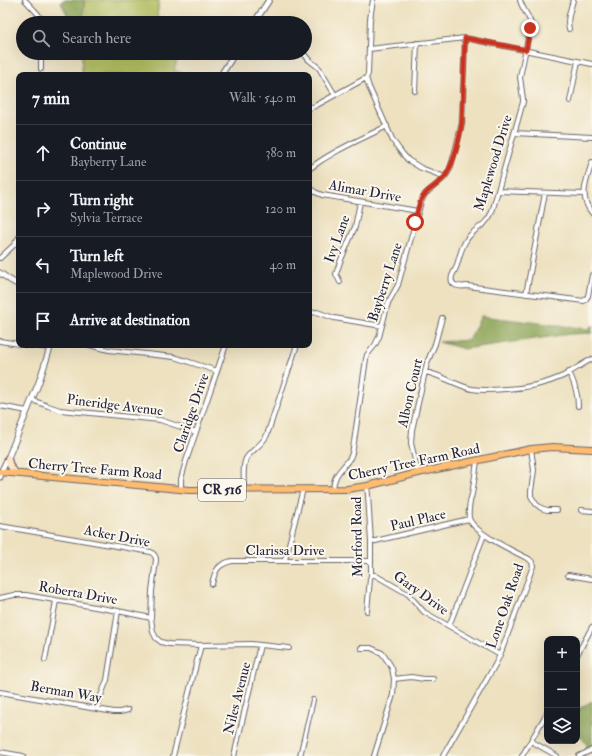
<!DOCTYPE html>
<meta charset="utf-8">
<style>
body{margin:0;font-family:"IM FELL Double Pica",serif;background:#242831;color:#f1f3f6}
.controls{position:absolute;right:12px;bottom:12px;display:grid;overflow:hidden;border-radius:8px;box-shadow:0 4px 16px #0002}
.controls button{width:36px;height:36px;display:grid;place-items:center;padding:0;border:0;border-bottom:1px solid #363941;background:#171b24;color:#f1f3f6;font:20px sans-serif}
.stop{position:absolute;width:12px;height:12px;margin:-9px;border:3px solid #c8321e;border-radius:50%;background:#fff}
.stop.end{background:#c8321e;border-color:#fff;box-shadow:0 1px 4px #0008}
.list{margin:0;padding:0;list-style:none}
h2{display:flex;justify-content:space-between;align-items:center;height:52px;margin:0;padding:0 16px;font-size:17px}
h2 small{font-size:13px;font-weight:400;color:#9ea1a6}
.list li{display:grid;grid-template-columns:26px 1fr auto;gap:12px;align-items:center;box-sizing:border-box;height:56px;padding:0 16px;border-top:1px solid #363941}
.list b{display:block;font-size:15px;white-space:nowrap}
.list p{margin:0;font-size:13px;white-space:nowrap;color:#9ea1a6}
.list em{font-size:13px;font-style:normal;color:#9ea1a6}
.icon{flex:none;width:22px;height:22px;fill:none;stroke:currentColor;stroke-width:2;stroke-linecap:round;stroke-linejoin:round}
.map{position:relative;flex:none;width:592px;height:756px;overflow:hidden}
.search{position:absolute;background:#171b24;box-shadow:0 4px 16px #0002;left:16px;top:16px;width:296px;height:44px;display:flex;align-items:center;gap:10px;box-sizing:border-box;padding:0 14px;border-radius:22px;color:#9ea1a6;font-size:15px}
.panel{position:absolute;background:#171b24;box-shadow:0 4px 16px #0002;left:16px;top:72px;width:296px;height:276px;border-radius:8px}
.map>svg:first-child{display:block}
.green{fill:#b1bd5f;stroke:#6a704d}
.forest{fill:#8ca456;stroke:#576348}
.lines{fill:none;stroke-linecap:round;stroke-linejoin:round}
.minor-casing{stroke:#69656a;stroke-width:6}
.tertiary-casing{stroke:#69656a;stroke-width:7}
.secondary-casing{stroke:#69656a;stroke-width:8}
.primary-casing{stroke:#69656a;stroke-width:8}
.minor{stroke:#fff;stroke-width:4}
.tertiary{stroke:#fff;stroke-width:5}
.secondary{stroke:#ffe4c6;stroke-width:5.5}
.primary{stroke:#febc70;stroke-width:6}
.route{stroke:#c8321e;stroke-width:5}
.labels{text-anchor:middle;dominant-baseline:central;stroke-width:4;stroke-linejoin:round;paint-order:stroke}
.shield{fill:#fbf7ec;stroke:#636270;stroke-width:1}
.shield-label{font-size:13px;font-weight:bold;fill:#22223b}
.street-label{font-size:14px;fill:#22223b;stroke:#fbf7ec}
</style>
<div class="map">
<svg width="592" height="756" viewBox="0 0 592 756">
<rect width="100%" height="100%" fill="#fbf7ec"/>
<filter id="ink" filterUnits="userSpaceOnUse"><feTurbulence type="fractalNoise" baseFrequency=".025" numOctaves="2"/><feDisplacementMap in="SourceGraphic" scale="8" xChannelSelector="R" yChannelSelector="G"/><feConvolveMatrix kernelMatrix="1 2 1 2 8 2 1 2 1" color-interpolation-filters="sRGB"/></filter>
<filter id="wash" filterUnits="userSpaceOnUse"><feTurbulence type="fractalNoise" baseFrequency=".012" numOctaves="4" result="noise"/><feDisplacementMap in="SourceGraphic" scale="16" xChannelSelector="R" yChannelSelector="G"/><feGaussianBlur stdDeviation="0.9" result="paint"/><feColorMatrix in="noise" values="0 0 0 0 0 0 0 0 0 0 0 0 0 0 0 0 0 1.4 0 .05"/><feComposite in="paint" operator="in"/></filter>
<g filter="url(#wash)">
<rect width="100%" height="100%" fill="#ede1c0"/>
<!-- green -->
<path class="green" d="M84,0H159L157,17L167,20L166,23H83Z
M82,53H179L174,70L187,75H82Z"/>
<!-- forest -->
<path class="forest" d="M63,0H84L83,23H72L61,3Z
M481,316L589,329L592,325V333L570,334L464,349L439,342L469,340Z
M592,701V753L577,730L578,709Z"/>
</g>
<g filter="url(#ink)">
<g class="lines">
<!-- minor casing -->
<g class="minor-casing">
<path id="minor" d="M25,0L38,14L43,23
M373,0L370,19L368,74L366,78L369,87L393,141L402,153L408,160L421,168L445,177
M520,0C522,9 529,15 531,24L520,77L523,99V102L492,212C485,228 475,227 467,239C461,247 460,256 457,265C456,269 453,273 452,276C449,287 461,287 467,286L584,301L586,299L588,296L592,275
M569,29C566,19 571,9 573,0
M369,49L465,38L592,64
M304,54L309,60L319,68L335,95
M41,69V60L42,53
M415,91L417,43
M570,101L578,61
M309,108L315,106L366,78
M514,133L592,137
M592,162C587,180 578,196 592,213
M309,169C334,150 360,140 387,126
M309,188L315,192L322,195L418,211
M498,191L584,194
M0,258L14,245L19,237
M340,282L336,274L340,262L355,227L360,202
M526,294L545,193
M309,313L317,312L334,318L382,326
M0,341L19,344
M25,345L50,348
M89,345L109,350L174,357L217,371
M425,372C442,375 455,385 472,389C483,391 494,390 506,389C526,388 544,385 563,376C573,371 582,364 592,359
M569,372C575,384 578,394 578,406
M32,400L48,406L60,410L160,420L196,432
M0,406L27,411
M531,449L534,470L531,491V496L536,504L541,508L547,510H557
M418,473L411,443L412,430L427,363L435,344L442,318
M367,486L368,495L371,542V575L370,579L367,611
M181,489V479L186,461L226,345
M244,489C244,480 242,464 247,457C253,449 262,445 267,435L297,345
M333,489C334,473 342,470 350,458C353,453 353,447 354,442L366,359L367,355L375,345L379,337L388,303L398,285L421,202L425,194L437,184L445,177L450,169L456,148L462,123L465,38
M581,510L592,511
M0,526L151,552C154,554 156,556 156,560L152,591L151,618L153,632L156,638L161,642L169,644L201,645L251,644L289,648
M371,542L469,519
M285,560L303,489
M371,575H375L380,578L408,594L424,612L500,655
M568,575L592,579
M212,584C215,570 218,564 232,561H371
M0,598L14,595H26L118,611L151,618
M449,626L484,535
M361,648H371L382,653L389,663L392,668L394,679L393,695L374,756
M577,655L592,627
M45,660L56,601
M394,679L411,677L424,679H433
M0,692L114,712H120L128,710
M97,709L100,698L107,680L118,611
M531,741L557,756
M0,752L23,756
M173,756L201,645
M234,756L260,645
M300,756L313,700
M443,756L495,665L500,655L533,566L532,562L529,559C515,552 473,533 469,518C468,510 470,501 472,494C474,482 476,471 477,460
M522,756L547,713
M579,756L592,750"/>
</g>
<!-- tertiary casing -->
<g class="tertiary-casing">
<path id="tertiary" d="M254,23L269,0
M221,75L235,53
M0,273L10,280L19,285
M0,477L1,472L8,458L39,382L51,345"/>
</g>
<!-- secondary casing -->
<g class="secondary-casing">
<path id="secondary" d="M8,458L10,466L16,473"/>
</g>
<!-- primary casing -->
<g class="primary-casing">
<path id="primary" d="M0,472L189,490L347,489L367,486L418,473L531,449L552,447L592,449"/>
</g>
<!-- minor -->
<use href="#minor" class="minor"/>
<!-- tertiary -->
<use href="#tertiary" class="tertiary"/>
<!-- secondary -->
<use href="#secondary" class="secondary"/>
<!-- primary -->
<use href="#primary" class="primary"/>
</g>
</g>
<g class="lines" filter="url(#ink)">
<!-- route -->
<path class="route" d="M415,222C417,212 419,199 428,191C434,186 441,182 446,175C454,163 460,136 462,122L465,38L526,50L530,28"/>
</g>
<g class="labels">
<!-- shield labels -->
<rect class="shield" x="198" y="479" width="48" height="22" rx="3"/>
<g class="shield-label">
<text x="222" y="490">CR 516</text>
</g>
<!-- street labels -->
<g class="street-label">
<text transform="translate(493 163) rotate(-73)">Maplewood Drive</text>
<text transform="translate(365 191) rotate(10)">Alimar Drive</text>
<text transform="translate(337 239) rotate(-70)">Ivy Lane</text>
<text transform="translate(385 282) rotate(-72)">Bayberry Lane</text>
<text transform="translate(410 393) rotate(-77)">Albon Court</text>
<text transform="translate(115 405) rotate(7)">Pineridge Avenue</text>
<text transform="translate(191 413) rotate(-71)">Claridge Drive</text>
<text transform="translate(414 462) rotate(-12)">Cherry Tree Farm Road</text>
<text transform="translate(95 469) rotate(5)">Cherry Tree Farm Road</text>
<text transform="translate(418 520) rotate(-13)">Paul Place</text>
<text transform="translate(117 536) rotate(11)">Acker Drive</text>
<text transform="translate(357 537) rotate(-91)">Morford Road</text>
<text x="285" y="550">Clarissa Drive</text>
<text transform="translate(78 593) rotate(10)">Roberta Drive</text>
<text transform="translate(421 593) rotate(36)">Gary Drive</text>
<text transform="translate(505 606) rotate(-71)">Lone Oak Road</text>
<text transform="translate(66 692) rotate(10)">Berman Way</text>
<text transform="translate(237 698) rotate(-76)">Niles Avenue</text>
</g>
</g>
</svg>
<div class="controls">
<button>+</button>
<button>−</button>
<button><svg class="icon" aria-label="layers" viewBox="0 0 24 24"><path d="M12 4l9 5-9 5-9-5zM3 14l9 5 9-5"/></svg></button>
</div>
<div class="stop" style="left:415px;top:222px"></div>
<div class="stop end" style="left:530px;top:28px"></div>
<div class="search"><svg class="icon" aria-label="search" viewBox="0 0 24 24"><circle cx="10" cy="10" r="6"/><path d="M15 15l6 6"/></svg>Search here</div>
<section class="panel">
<h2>7 min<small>Walk · 540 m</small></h2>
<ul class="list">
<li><svg class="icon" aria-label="ahead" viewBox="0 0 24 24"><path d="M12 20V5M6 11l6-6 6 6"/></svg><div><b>Continue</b><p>Bayberry Lane</p></div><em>380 m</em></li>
<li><svg class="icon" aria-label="right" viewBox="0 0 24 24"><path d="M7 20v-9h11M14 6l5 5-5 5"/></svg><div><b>Turn right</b><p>Sylvia Terrace</p></div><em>120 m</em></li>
<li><svg class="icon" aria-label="left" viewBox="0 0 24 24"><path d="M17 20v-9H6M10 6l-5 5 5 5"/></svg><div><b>Turn left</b><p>Maplewood Drive</p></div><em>40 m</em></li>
<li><svg class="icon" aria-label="arrive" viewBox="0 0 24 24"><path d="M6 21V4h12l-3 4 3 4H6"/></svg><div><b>Arrive at destination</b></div></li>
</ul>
</section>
</div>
